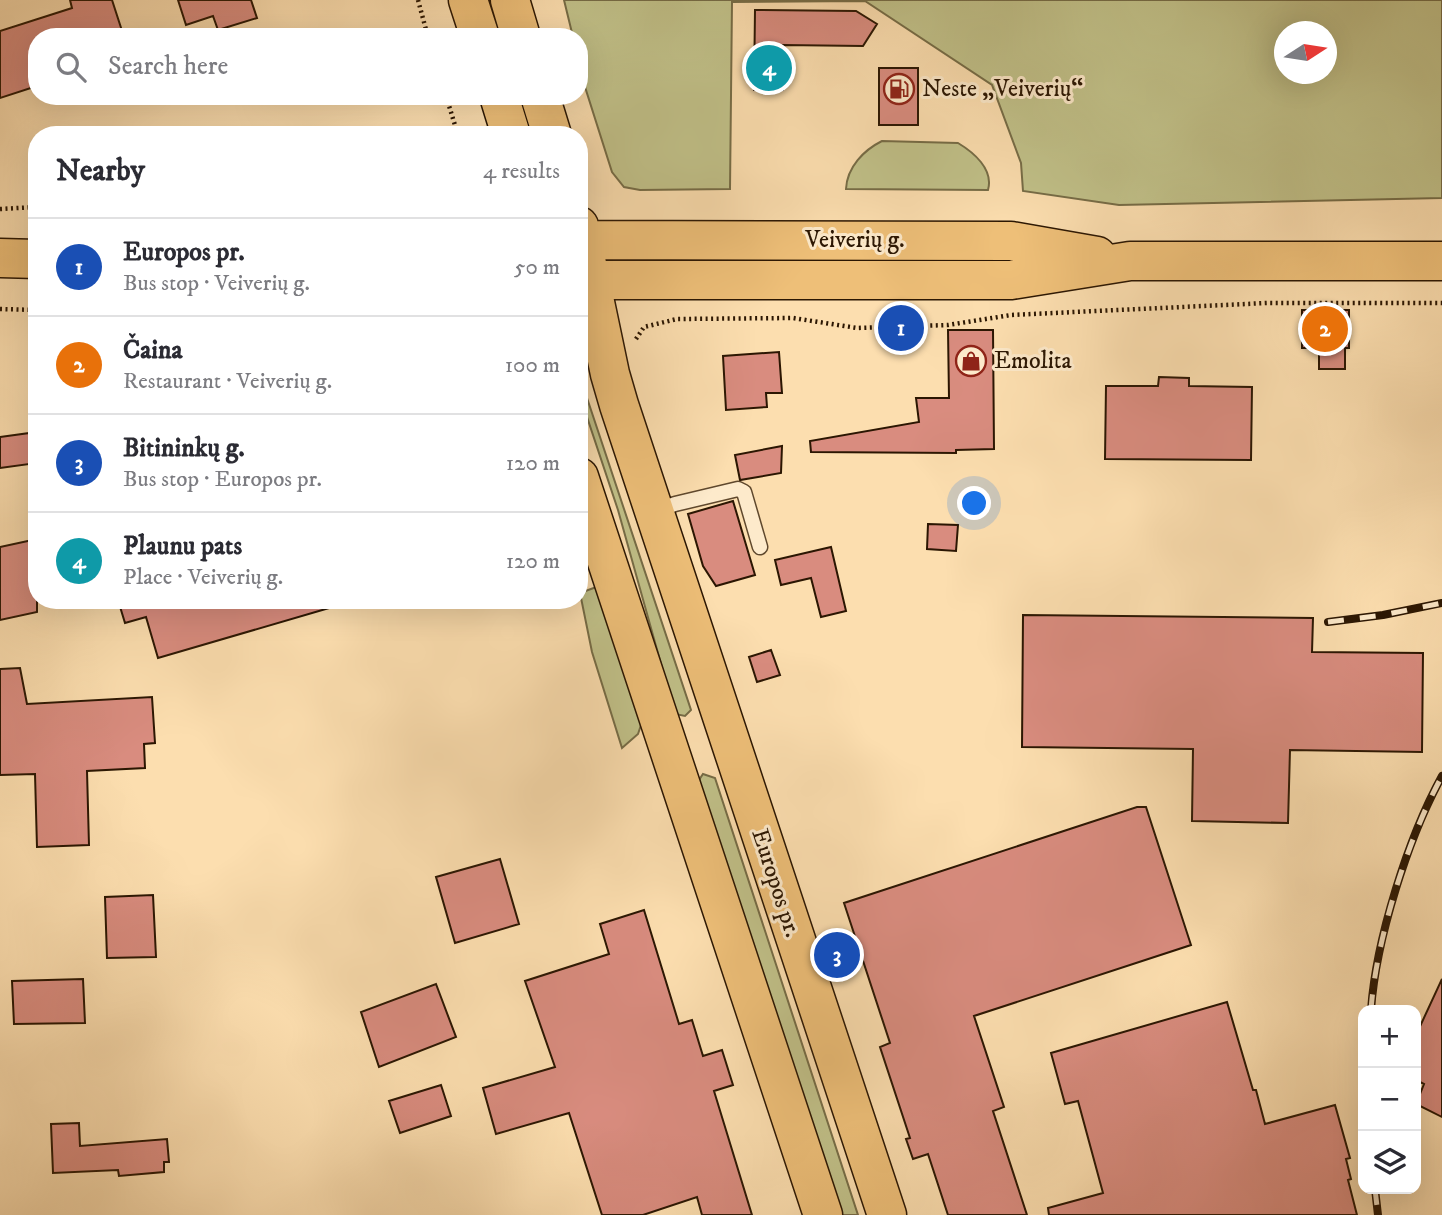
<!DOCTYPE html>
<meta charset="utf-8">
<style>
body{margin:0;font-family:"IM FELL DW Pica",serif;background:#f2f2f3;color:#2b2b33}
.controls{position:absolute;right:21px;bottom:21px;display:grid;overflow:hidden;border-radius:14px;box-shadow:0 7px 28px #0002}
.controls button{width:63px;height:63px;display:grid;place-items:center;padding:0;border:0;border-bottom:2px solid #e1e1e2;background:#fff;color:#2b2b33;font:35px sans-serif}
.compass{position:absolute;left:1274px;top:21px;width:63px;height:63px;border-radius:50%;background:#fff;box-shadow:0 7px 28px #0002;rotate:78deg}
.you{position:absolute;left:975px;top:504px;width:24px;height:24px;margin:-18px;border:5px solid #fff;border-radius:50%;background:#1a73e8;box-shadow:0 0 0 10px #1a73e833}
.badge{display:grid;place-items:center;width:46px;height:46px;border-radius:50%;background:#2563eb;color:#fff;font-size:23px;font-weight:700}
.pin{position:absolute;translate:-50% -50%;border:4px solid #fff;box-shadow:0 2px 7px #0006}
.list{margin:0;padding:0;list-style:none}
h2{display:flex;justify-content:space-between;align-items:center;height:91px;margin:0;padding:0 28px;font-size:30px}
h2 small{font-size:23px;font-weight:400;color:#7c7c81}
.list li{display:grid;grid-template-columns:46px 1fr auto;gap:21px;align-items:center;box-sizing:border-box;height:98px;padding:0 28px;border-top:2px solid #e1e1e2}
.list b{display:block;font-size:26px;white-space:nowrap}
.list p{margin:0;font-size:23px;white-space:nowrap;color:#7c7c81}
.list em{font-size:23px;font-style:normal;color:#7c7c81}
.icon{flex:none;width:38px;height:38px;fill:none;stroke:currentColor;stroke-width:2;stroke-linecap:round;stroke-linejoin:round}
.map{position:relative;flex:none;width:1442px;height:1215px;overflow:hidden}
.search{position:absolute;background:#fff;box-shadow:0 7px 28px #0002;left:28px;top:28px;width:560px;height:77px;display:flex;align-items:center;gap:18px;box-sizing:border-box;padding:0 24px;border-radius:28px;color:#7c7c81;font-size:26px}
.panel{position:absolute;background:#fff;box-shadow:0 7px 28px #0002;left:28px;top:126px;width:560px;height:483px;border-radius:28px}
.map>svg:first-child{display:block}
.green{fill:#c1c189;stroke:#766c46;stroke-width:2;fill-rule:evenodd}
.building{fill:#d98c7f;stroke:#2b1602;stroke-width:2}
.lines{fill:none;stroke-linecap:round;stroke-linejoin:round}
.lane-casing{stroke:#5f482d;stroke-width:17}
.primary-casing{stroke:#2b1602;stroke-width:41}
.path{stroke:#2b1602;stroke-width:4.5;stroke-dasharray:2 3.5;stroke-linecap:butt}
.lane{stroke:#fdeacb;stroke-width:14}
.primary{stroke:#eebf78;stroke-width:38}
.rail-casing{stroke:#2b1602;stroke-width:8}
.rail{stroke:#fdeacb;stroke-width:5;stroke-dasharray:16;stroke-linecap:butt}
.labels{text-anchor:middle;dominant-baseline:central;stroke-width:6;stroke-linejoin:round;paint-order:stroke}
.poi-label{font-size:24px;fill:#2b1602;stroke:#fdeacb;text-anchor:start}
.street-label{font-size:24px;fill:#2b1602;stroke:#fdeacb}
</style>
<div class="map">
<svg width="1442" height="1215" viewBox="0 0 1442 1215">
<rect width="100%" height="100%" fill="#fcdeaf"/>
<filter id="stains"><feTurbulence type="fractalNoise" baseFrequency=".00286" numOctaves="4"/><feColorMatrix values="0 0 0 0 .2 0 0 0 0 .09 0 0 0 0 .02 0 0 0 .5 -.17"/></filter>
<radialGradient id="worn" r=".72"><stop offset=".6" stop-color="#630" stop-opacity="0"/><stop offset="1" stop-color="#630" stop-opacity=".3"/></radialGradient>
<!-- green -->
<path class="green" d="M564,0H1442V198L1119,205L1023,191L1021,163L992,85L865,1L732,2L730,189L640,190L624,187L612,172L579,68V37H573ZM1284,32H1326V74H1284Z
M882,141L958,143C973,152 994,169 988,190L846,189C847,167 864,150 882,141Z
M579,374L691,710L685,716L675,714L618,510L579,393Z
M599,586L644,716L638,734L622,748L592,652L580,593Z
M703,774L715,778L858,1215H842L697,783Z"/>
<!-- building -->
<path class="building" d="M70,0H112L124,37H37V86L0,98V31L72,8Z
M178,0H251L257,18L218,30L213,16L186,25Z
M755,10L856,11L877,24L863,46L783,45V90H754Z
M879,68H918V125H879Z
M1302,310H1349V348H1345V369H1319V348H1302Z
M948,330H993L994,449L956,450V453L811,452L810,441L919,422L916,398H949Z
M779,352L782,393H766L767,407L726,410L723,356Z
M1159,377L1189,378V386L1252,387L1251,460L1105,459L1106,386H1158Z
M37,432V463L0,468V437Z
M782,446L781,473L740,480L735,455Z
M733,501L755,575L716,586L703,566L688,514Z
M928,524L958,525L956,551L927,549Z
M37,539V612L0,620V547Z
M831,547L846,611L821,617L811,578L781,585L775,560Z
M118,600H335L336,606L158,658L146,617L125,623Z
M1023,615L1313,618L1312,652L1423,653L1422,752L1290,750L1288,823L1192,821L1193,749L1022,747Z
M771,650L780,675L757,682L749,657Z
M20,668L27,704L152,697L155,743L144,744L145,768L87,771L89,845L37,847L35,774L0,775V669Z
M1137,807H1146L1191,945L974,1016L1004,1107L993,1111L1027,1215H948L928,1154L913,1159L906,1139L910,1138L880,1047L890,1043L844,903Z
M500,859L519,924L455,943L436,877Z
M153,895L156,957L107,958L105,897Z
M644,910L679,1024L692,1020L703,1056L722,1050L733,1085L714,1091L752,1215H702L697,1197L643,1215H602L569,1113L496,1134L483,1088L555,1067L525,981L609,954L600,924Z
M83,979L85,1023L14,1024L12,981Z
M1442,979V1117L1416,1104L1424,1084L1416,1080V1035Z
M436,984L456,1037L379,1067L361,1012Z
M1227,1002L1253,1090H1256L1265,1124L1335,1105L1350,1158L1346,1159L1351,1179L1348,1180L1357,1215H1049L1048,1208L1103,1193L1078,1101L1065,1104L1051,1053Z
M441,1085L451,1116L400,1133L389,1101Z
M79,1123L80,1146L167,1139L169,1162H164V1172L119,1176L118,1170L53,1173L51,1124Z"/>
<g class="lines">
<!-- lane casing -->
<g class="lane-casing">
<path id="lane" d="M656,511L675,504L738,489L744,492L760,547"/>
</g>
<!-- primary casing -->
<g class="primary-casing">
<path id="primary" d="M468,0L480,37
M510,0L521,37
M499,96L511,135
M540,96L552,135
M579,226L610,374L619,405L887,1215
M579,240L1011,241L1097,256
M0,258L37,259
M579,280H1011L1130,261H1442
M579,477L823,1215"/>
</g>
<!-- path -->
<path class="path" d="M418,0L428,37
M446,96L458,135
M0,209L37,207
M0,309L37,310
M636,339L644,327L677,319L793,318L857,328L948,325L1011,315L1267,303H1442"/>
<!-- lane -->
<use href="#lane" class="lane"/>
<!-- primary -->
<use href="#primary" class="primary"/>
<!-- rail casing -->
<g class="rail-casing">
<path id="rail" d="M1328,622L1383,615L1442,603
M1371,1010C1376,939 1408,838 1442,776
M1375,1189L1378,1215"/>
</g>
<!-- rail -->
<use href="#rail" class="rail"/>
</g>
<!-- icons -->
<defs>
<g id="fuel-ring" transform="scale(1.575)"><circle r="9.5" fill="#fdeacb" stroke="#8f2418" stroke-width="1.5"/><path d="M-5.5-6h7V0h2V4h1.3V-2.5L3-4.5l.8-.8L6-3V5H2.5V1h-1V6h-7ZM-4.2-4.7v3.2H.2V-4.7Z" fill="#8f2418"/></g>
<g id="shop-ring" transform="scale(1.575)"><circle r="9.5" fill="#fdeacb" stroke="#8f2418" stroke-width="1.5"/><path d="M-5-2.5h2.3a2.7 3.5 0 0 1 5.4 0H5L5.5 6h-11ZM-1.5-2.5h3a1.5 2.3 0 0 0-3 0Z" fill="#8f2418"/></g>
</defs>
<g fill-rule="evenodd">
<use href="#fuel-ring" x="899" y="89"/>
<use href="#shop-ring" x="971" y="361"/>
</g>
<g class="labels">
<!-- poi labels -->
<g class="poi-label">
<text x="922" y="89">Neste „Veiverių“</text>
<text x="994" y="361">Emolita</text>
</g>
<!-- street labels -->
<g class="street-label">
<text x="855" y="240">Veiverių g.</text>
<text transform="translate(776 883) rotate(72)">Europos pr.</text>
</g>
</g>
<rect width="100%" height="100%" filter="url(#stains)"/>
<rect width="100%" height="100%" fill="url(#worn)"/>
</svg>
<div class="controls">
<button>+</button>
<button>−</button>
<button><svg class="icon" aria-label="layers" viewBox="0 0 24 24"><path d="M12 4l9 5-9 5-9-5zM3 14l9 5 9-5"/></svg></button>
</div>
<svg class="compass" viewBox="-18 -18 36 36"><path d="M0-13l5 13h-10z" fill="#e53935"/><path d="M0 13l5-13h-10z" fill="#7c7c81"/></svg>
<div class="you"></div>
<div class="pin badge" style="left:901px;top:328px;background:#1a4fb4">1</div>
<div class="pin badge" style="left:1325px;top:329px;background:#e8710a">2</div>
<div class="pin badge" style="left:837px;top:955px;background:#1a4fb4">3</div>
<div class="pin badge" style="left:769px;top:68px;background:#0f9aa8">4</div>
<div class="search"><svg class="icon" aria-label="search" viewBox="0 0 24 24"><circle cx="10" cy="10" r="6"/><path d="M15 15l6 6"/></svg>Search here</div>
<section class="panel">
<h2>Nearby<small>4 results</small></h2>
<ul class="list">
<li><span class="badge" style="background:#1a4fb4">1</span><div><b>Europos pr.</b><p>Bus stop · Veiverių g.</p></div><em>50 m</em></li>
<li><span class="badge" style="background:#e8710a">2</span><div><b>Čaina</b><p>Restaurant · Veiverių g.</p></div><em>100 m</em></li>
<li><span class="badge" style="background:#1a4fb4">3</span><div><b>Bitininkų g.</b><p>Bus stop · Europos pr.</p></div><em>120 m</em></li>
<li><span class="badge" style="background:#0f9aa8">4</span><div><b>Plaunu pats</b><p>Place · Veiverių g.</p></div><em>120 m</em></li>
</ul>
</section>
</div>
